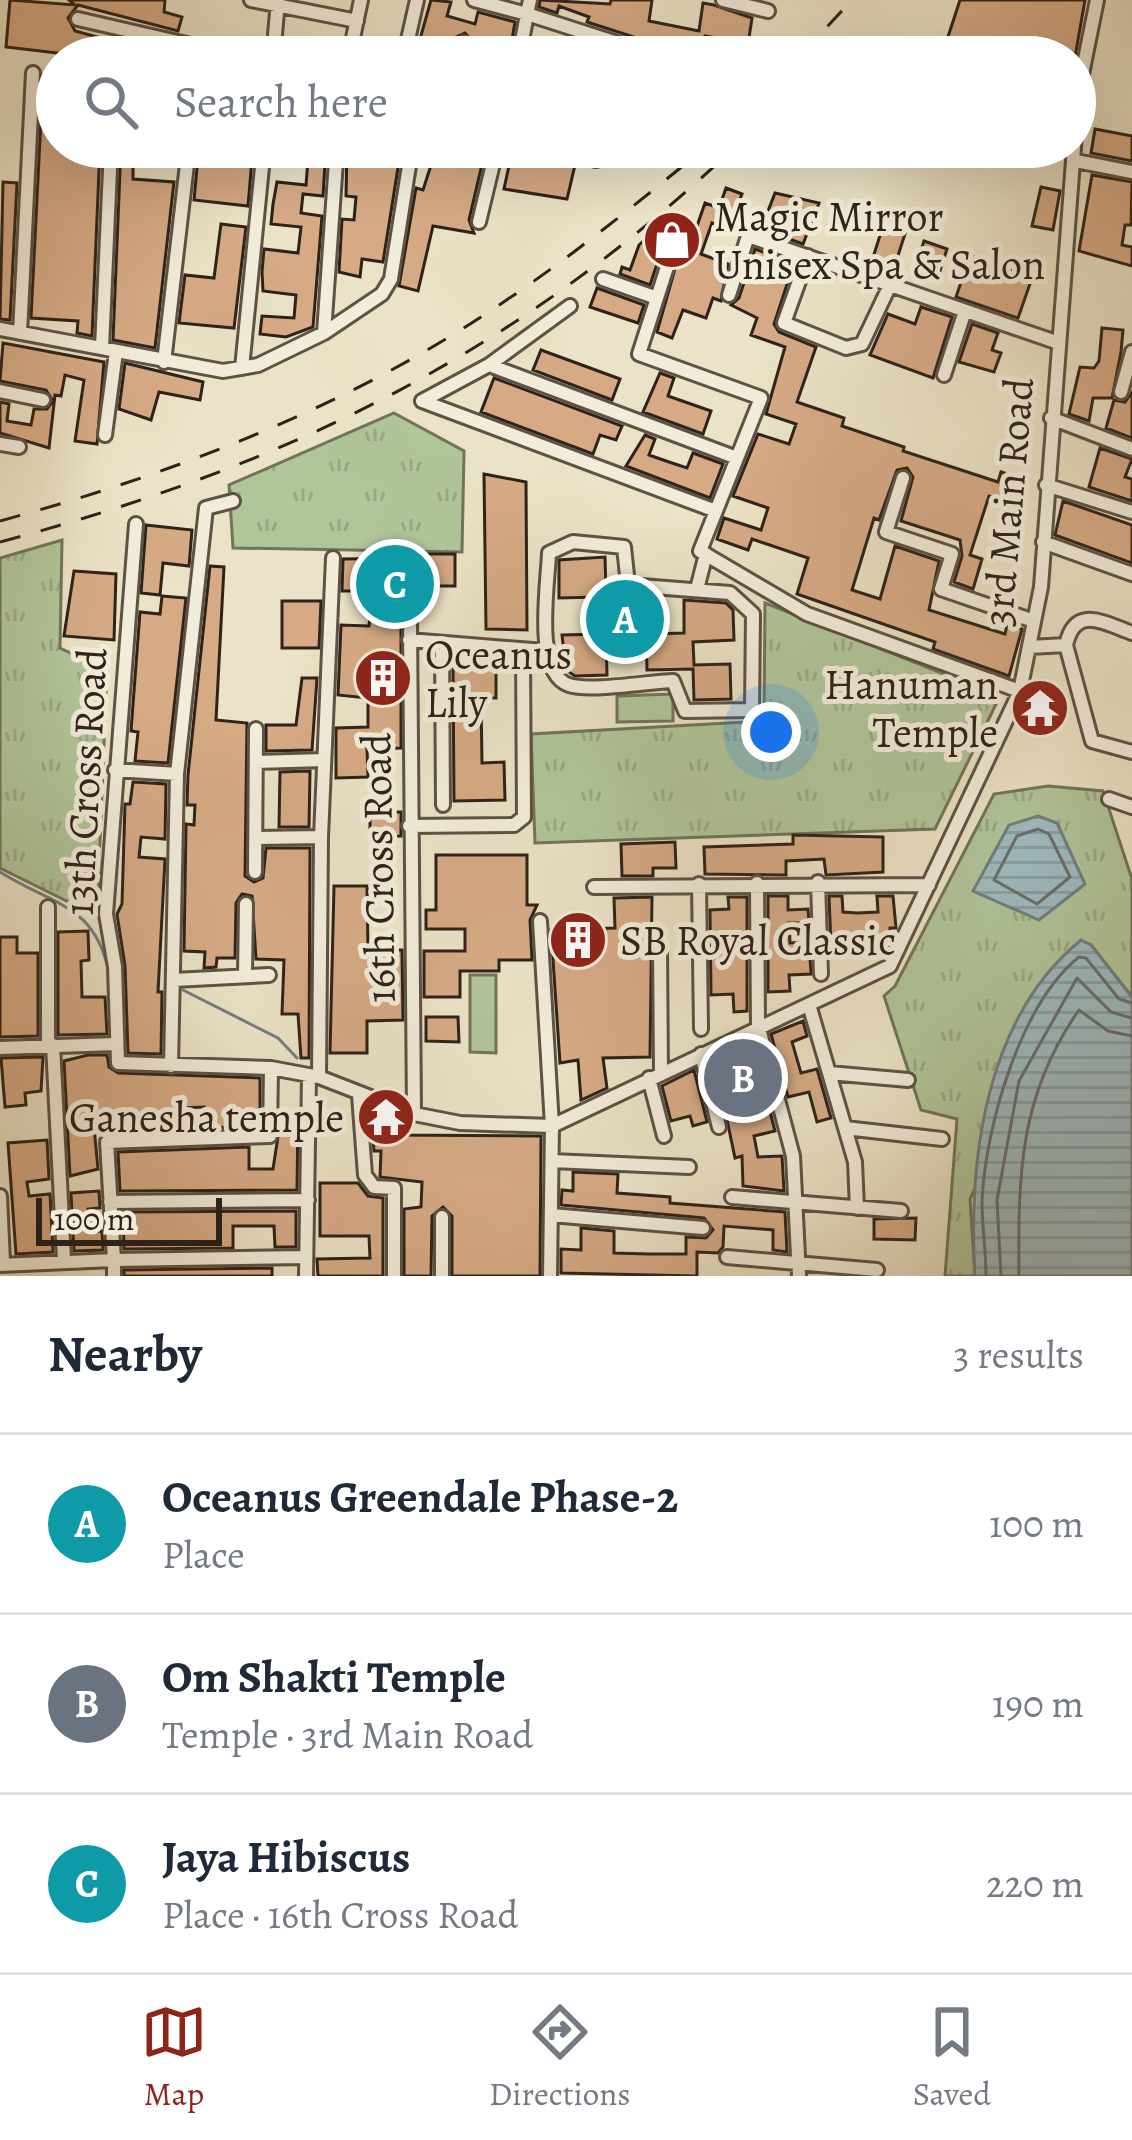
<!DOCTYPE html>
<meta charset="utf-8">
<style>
body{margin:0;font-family:Alegreya,serif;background:#f6f6f7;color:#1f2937}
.scale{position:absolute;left:36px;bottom:30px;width:186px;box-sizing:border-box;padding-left:12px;border:6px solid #2e2219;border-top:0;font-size:33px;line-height:42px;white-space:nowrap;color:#2e2219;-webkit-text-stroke:9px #f2eddb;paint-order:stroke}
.you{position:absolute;left:771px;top:732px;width:42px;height:42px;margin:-30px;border:9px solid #fff;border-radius:50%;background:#1a73e8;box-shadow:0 0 0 18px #1a73e833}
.badge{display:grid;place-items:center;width:78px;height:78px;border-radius:50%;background:#8f2418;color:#fff;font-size:39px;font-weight:700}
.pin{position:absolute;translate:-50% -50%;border:6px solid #fff;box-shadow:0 3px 12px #0006}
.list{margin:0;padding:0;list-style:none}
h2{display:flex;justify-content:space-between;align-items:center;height:156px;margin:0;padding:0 48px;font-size:51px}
h2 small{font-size:39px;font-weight:400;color:#747a83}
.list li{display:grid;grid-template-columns:78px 1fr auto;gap:36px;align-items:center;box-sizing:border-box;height:180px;padding:0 48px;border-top:3px solid #e0e1e3}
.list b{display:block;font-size:45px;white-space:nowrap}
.list p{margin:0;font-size:39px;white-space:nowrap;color:#747a83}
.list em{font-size:39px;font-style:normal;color:#747a83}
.icon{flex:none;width:66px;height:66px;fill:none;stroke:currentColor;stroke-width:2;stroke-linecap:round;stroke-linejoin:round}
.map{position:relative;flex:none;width:1132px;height:1276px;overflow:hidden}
.search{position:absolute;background:#fff;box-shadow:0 12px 48px #0002;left:36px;right:36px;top:36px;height:132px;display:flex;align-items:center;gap:30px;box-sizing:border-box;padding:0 42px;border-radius:66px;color:#747a83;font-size:45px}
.sheet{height:696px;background:#fff}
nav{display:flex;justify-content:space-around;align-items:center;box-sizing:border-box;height:168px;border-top:3px solid #e0e1e3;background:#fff;font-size:33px;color:#747a83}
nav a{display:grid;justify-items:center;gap:6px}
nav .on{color:#8f2418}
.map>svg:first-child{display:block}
.grass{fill:url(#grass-tufts);stroke:#70745a;stroke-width:3}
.pitch{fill:#b1c59a;stroke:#70745a;stroke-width:3}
.water{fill:url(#water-rules);stroke:#727e7e;stroke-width:3}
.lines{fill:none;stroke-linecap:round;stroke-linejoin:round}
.shore{stroke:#666e6d;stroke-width:3}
.stream{stroke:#727e7e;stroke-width:3}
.building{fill:#d5aa85;stroke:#2e2219;stroke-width:3}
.minor-casing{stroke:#5d5244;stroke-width:18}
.minor{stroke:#f2eddb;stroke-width:12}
.rail{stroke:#2e2219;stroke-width:3;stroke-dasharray:21 21;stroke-linecap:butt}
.labels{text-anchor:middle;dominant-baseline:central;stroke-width:10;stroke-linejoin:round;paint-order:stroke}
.poi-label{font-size:42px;fill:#2e2219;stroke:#f2eddb;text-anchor:start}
.street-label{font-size:42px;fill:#2e2219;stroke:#f2eddb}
</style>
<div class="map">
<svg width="1132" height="1276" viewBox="0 0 1132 1276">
<defs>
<pattern id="grass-tufts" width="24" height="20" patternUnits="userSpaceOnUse" patternTransform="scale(3)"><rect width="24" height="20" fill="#b1c59a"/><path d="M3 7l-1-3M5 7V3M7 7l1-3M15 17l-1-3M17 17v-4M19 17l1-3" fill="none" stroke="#99a984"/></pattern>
<pattern id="water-rules" width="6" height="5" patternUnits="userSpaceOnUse" patternTransform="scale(3)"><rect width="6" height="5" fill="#9fbbc1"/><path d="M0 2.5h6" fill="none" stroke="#89a0a5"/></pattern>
</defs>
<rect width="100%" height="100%" fill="#ebe3c7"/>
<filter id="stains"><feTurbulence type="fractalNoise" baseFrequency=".00167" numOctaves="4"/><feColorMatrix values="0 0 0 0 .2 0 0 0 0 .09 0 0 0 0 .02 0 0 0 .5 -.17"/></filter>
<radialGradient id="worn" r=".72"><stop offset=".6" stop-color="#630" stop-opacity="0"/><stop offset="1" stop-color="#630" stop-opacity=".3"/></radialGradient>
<!-- grass -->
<path class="grass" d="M394,413L464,451L462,552L233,548L229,485Z
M62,540L60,648L107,670L97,916L0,868V558Z
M765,603L1000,696L935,829L535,843L531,734L764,721Z
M1048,786L1103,791L1132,879V997L1091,945L970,1199L975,1276H945L957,1119L921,1110L884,996L895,986L994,794Z"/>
<!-- pitch -->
<path class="pitch" d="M673,694V721L617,722V696Z
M470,975H496V1053L470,1052Z"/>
<!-- water -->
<path class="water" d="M1038,816L1057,823L1085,884L1039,920L973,891L1009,825Z
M1081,940L1091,945L1132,997V1276H975C968,1160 985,1018 1081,940Z"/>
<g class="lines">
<!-- shore -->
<path class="shore" d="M1038,829L1049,834L1070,877L1037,904L994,880L1017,836Z
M986,1276C986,1251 982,1226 982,1202C985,1128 1020,1004 1079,957L1086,958L1119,999L1132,1003
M1001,1276L997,1200L1019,1081L1077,978L1111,1012L1132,1018
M1019,1276C1018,1176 1019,1095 1079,1010L1108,1031L1132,1036"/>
<!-- stream -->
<path class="stream" d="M0,872C54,906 95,904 109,973
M177,987L278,1038L297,1058"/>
</g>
<!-- building -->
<path class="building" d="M10,0L75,5L69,0H165L164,12L182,17L178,31L78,5L68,18L75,31L164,55L91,57L6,47Z
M431,0L451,2L447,16L475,24L478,12L515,22L509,57H492L494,47L474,43L465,33L456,37L451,57H415Z
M540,0L610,4L611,0H652L649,21L699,31L703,3L714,5L752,18L747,51L727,48L729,40L705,36L702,57H671L665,47L587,22L589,17L559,6L557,13L539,7Z
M960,0H1085L1075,57H997L945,46Z
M43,79L57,80V147H100L92,336L77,333L78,321L31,318Z
M1095,129L1132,136V161L1091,153Z
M121,147H133V179L174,182L155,348L113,340Z
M199,147H253L248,206L194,200Z
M309,147H326L323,196L303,194L301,213L322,216L313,327L286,337L260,334L262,316L294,318L296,295L263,291L262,272L264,249L298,253L301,227L271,224L273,204L277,182L306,185Z
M347,147L401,149L383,262L362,259L360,277L339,272L342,219L354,220L356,197L346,196Z
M422,147H486L469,220L474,233L433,226L418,291L399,286L416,188L423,190L434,156L422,153Z
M513,147H542L548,157L575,165L567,199L504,189Z
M1092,175L1132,182L1131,225H1125L1122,245L1132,247V266L1079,251Z
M3,182L17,183L10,320L0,319Z
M1041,187L1060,191L1053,230L1032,226Z
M726,188L742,194L729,229L712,223L701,254L728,264L721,301L713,298L706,318L683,310L672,338L657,332L688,223L697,226L705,203L719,208Z
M775,193L819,203L803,244L761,229Z
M221,224L246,227L234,328L179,323L185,275L214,278Z
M883,226L905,234L892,274L870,267Z
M655,230L667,234L650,285L620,274L622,267L630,270L639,245Z
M924,241L947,249L937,280L914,272Z
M755,249L794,263L774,324L779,332L816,347L797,402L844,418L842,426L904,447L903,451L998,482L1001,472L1017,477L1010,502L989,496L970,555L982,559L973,589L954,582L962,556L960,540L901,521L913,477L907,468L897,470L879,520L874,518L852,590L880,599L895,546L939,561L929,610L1005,634L1007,625L1022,629L1009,676L933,649L935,642L797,594L808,558L752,539L748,550L717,539L724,518L761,530L768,508L733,496L758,434L789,444L796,424L766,414L785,347L751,335L757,318L731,305L739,298Z
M970,256L1032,278L1018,318L956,297Z
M597,288L644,305L638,323L590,307Z
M921,307L952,317L933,378L870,355L888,314L915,324Z
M972,324L998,333L992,350L1001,353L994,372L959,362Z
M1102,328L1123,330L1121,352L1112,398H1093L1089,421L1069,414L1080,367L1094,368L1099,361Z
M3,343L104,362L97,444L75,441L84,380L65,375L61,396L55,395L49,448L0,433V402L9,404L7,421L31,425L34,409H47L53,401L46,390L0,381Z
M541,350L620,379L612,400L533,370Z
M125,363L203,382L200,400L159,392L151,420L119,409Z
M660,373L674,378L668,396L711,411L703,434L643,412Z
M494,378L622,426L616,440L600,435L593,454L481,412Z
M1132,392V438L1106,428L1114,400L1125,402Z
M645,435L655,439L649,455L669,462L687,468L693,453L723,464L710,498L626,466Z
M1100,448L1132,459L1125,477L1132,479V501L1089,487Z
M484,474L526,482L527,630L486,629Z
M1063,501L1132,525V563L1055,535Z
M146,525L192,530L189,566L163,563L160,595L141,593Z
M425,554H455V586H419V611H401V748L367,749L368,777L336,778V728L368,727V698L338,695L341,625L369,626L370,615L371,591H342L343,559L425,558Z
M605,557L606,592L649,597L650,634L684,633V600L726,603L733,610L734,640L693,642L694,665L730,664L731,699L694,700L693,669L647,670L646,634L606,635L607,675L575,676L566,670L562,635L601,634L600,597L559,598V560Z
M210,566L224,567L216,720L247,723L245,876L254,882L263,878L266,848H310L309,1058H301L298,1014H282L284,960L256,959L252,896L242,894L236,903L235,958H217L216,967L204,968L205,952L184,951L186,824L194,825L195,805H187L188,775Z
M74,571L116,574L114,640L64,636Z
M162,596L186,598L168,763L135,761L138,732L131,731L140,612L160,614Z
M282,601H321L319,648H282Z
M496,667V698H481L482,763L504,762L505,800L454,801L453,668Z
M302,678H317L312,750L266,751V725H296Z
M310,771L309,827H279L280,772Z
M133,782L166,784L165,839L141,837L139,857L165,859L158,992H162L161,1054L128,1053L125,966L117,914L122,904L125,804H130Z
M370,812H401V836L370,837Z
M793,835L883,837V872L826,875L824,859L786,861V875L705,874L704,847L793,844Z
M675,842L676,868H653V876H622L621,844Z
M436,855H527V905H537L530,920L532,960H499V971H460V997H424V951H465V929H426V910H436Z
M334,886H367L368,950H402L403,1020L367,1021V1053H330Z
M768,896H788V910L808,909L809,923H789L790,943L809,942L811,974L789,975L790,991L768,992Z
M829,896H842L843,912L857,913L878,912L877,896H893L896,928H890L888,946H831Z
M652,897L650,1057L603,1058L607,1088L581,1100L578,1060L560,1063L551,930L615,928L614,898Z
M728,897H747V1011L734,1012L733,994L711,995L710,910L729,909Z
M88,931L89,960L81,961L82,997H105L107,1034L58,1035V932Z
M0,937H17V953H38V1036L0,1037Z
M426,1017H458L459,1042L426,1041Z
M803,1021L807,1036L792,1042L801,1073L817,1069L831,1118L817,1122L809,1092L788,1097L771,1034Z
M752,1043L775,1131L754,1136L758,1157L782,1156L784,1191L743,1186L742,1156L735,1158L721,1091L743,1086L738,1068L716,1072L714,1061Z
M88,1055H107L109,1067L118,1073L260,1078V1126L205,1128L204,1107L181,1108V1129L138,1130L137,1117H111L112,1125L94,1127L98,1169L70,1176L64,1061Z
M43,1057L41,1091L25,1093L26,1105L5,1107L1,1058Z
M694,1070L707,1122L693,1126L690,1116L671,1121L662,1086Z
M371,1109L388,1115L391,1135L541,1136L540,1276H452V1216L443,1207L432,1216L431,1276H404V1209L421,1207L422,1182L380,1177L381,1151H374Z
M298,1116L297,1190L120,1191L118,1152L249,1147V1169H273L281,1117Z
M47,1140L49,1179L27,1182L29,1196L50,1194L53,1252L16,1254L8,1143Z
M573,1172L618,1174L617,1193L670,1197V1203L785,1212L787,1252L773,1250V1230L724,1226L723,1247L718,1253L697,1252V1276L561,1273V1249L581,1250V1228L614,1231V1253L649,1254H686V1237L706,1238L713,1230L704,1218L561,1205L562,1190L573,1191Z
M320,1183H358L368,1196L383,1198V1276H318L317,1259L370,1258L369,1236H320Z
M99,1191L100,1208L88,1209L90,1232L102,1231L103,1250L74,1251L71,1193Z
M296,1211V1247H275L274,1226H233V1248L124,1249L123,1212Z
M916,1218L915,1240L874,1239V1219Z
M272,1268V1276H124V1270Z"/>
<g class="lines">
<!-- minor casing -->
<g class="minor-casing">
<path id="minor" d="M251,0L357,21
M474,0L527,14L530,0
M723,0L768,11
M78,19L243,57
M273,57L278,1
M349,57L361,0
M404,57L417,0
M461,57L464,43
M519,57L527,14L661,57
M552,147L596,160
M1076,161L1132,172
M479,222L497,147
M676,239L639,354L761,398L700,551L807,614L1020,691
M808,256L784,323L846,348L862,344L890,285
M603,279L657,298
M729,295L748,236L1056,342
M0,329L223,371L258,365L324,333L382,294L391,279L412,147
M20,333L33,73
M324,333L337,147
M102,348L111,147
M164,362L189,147
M489,365L570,306
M242,368L264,147
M944,375L965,311
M0,391L43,400
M1121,392L1132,352
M422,401L489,365L737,458
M422,401L716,511
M1051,418L1132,449
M105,435L116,352
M0,444L19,447
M903,478L886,532L952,554L941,589L1034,621
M1046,485L1132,512
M136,524L106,914L115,967L118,1063L271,1068L319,1077L414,1114L460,1123L552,1126L890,966L1020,691L1041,587L1078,94L1097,0
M573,542L624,547L628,585L730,593L753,614L752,710L685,711L673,681C648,682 590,692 569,685C533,673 548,584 549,553Z
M1043,542L1132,574
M697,589L706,554
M410,622L414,1114
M409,640L545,651
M442,643L443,805
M1066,645C1075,605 1102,622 1132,633
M1029,647L1066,645L1092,741L1132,752
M256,762L324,760
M115,770L177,774
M1109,799L1132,807
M409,826L514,825L524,817L523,652
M256,838L321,837
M255,872L256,729
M818,882L821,974
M757,883L758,1025L793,1156L799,1276
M699,884L701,1029
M594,887L929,885
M48,907V1045
M540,921L552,1126L550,1276
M660,947L661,1073
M245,976L246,904
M174,980L269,975
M810,1008L855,1162L857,1208
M53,1045L64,1260
M0,1048L116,1044
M701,1054L719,1127
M171,1066L177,774L206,508L233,501
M271,1068L270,1136L107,1142L114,1260L306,1257
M829,1073L908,1080
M319,1077L321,837L333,558
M649,1078L664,1136
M359,1095L365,1175L374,1187L394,1188V1276
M845,1128L942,1139
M552,1161L689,1167
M0,1196L3,1262
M732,1197L901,1211
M110,1202L308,1200
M551,1215L703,1228
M727,1257L877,1270
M0,1265L114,1260V1276
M306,1276L309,1076
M442,1276V1217"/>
</g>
<!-- minor -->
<use href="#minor" class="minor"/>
<!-- rail -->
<path class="rail" d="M799,57L852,0
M0,521C169,475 340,410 487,313C564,263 635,205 706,147
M0,542C289,465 516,354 735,147"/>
</g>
<!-- icons -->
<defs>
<g id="shop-disc" transform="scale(3)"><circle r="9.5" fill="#8f2418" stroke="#f2eddb"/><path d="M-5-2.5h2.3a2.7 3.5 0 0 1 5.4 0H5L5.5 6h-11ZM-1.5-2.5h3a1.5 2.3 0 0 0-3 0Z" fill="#fff"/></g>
<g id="building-disc" transform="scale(3)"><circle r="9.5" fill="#8f2418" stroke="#f2eddb"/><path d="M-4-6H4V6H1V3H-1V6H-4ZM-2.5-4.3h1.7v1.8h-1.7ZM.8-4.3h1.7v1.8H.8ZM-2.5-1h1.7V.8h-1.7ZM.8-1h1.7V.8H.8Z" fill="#fff"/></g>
<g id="temple-disc" transform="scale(3)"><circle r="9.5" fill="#8f2418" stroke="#f2eddb"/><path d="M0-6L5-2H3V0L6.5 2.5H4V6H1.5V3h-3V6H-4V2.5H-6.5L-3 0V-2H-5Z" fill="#fff"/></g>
</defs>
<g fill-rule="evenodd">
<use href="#shop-disc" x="672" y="240"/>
<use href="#building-disc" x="383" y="678"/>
<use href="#temple-disc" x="1040" y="708"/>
<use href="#building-disc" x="578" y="940"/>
<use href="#temple-disc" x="386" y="1117"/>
</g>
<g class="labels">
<!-- poi labels -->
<g class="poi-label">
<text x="714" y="216">Magic Mirror<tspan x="714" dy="48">Unisex Spa &amp; Salon</tspan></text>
<text x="425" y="654">Oceanus<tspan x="425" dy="48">Lily</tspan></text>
<text x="998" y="684" text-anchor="end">Hanuman<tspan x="998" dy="48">Temple</tspan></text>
<text x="620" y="940">SB Royal Classic</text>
<text x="344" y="1117" text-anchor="end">Ganesha temple</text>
</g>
<!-- street labels -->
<g class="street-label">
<text transform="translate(1008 502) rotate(-85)">3rd Main Road</text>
<text transform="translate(85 782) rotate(-87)">13th Cross Road</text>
<text transform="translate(378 868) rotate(-91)">16th Cross Road</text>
</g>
</g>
<rect width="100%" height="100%" filter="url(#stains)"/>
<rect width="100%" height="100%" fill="url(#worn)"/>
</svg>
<div class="scale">100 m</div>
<div class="you"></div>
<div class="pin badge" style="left:625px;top:619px;background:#0f9aa8">A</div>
<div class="pin badge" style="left:743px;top:1078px;background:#6b7280">B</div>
<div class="pin badge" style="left:395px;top:584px;background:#0f9aa8">C</div>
<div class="search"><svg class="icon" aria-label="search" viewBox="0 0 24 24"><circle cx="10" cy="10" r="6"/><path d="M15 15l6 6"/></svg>Search here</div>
</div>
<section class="sheet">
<h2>Nearby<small>3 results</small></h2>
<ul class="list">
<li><span class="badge" style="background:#0f9aa8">A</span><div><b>Oceanus Greendale Phase-2</b><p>Place</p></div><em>100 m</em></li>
<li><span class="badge" style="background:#6b7280">B</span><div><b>Om Shakti Temple</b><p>Temple · 3rd Main Road</p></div><em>190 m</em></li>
<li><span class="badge" style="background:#0f9aa8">C</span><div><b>Jaya Hibiscus</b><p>Place · 16th Cross Road</p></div><em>220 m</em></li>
</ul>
</section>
<nav>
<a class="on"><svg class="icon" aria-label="map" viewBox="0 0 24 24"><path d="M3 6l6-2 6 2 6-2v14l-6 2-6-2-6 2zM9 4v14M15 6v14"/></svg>Map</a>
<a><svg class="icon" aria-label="directions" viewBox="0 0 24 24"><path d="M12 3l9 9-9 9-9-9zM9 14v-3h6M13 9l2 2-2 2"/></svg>Directions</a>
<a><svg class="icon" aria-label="saved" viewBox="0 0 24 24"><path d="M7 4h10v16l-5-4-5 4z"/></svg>Saved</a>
</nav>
